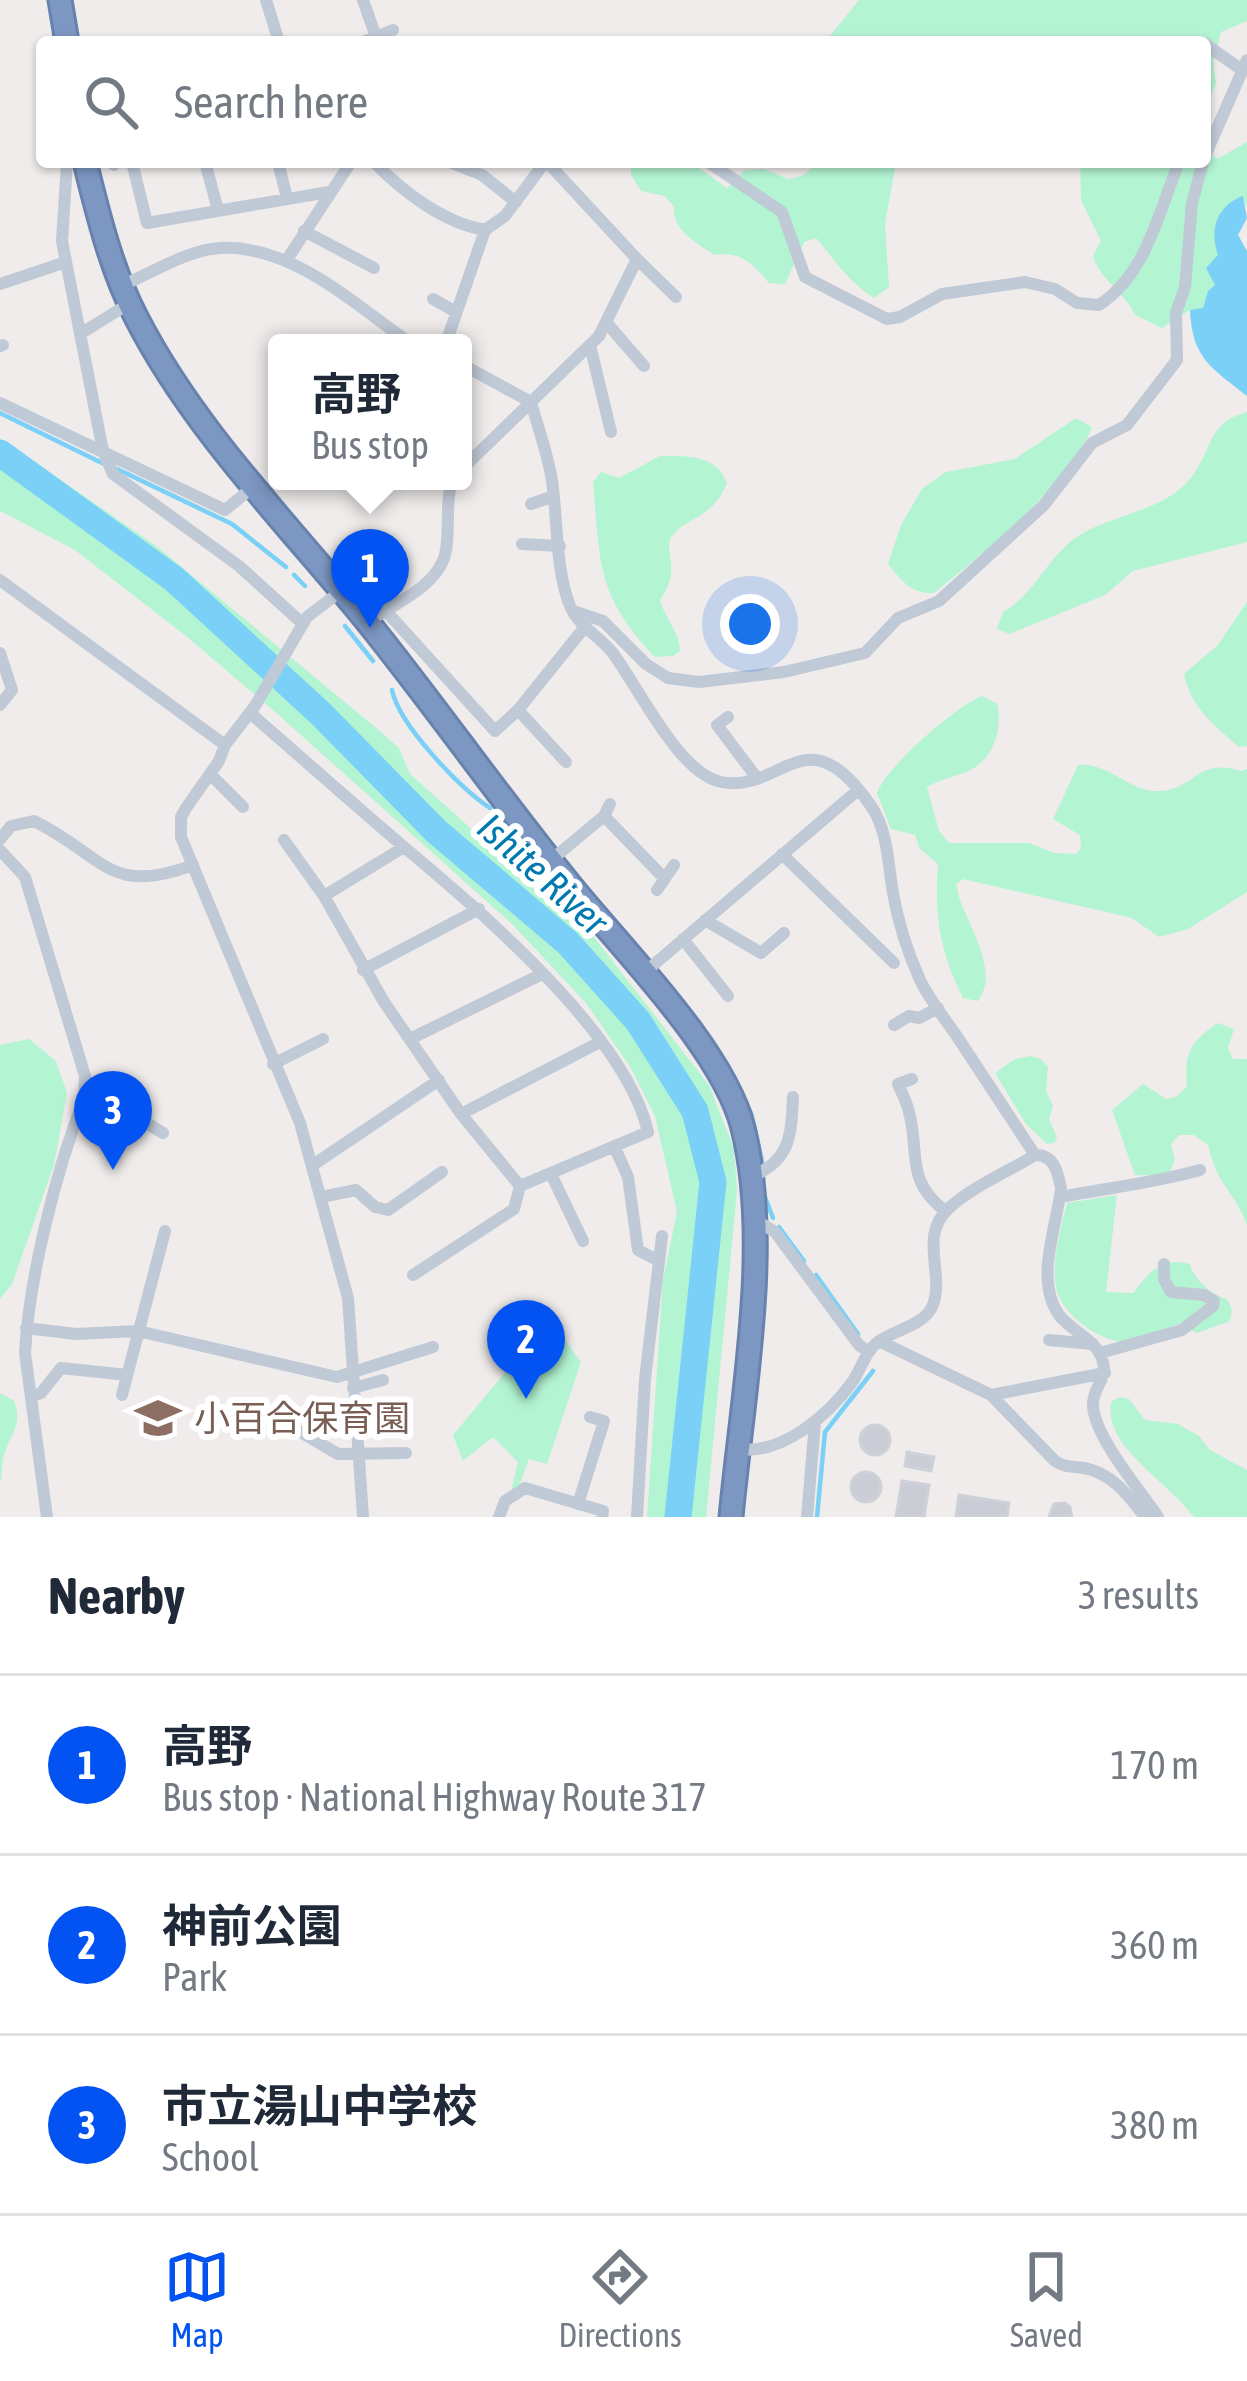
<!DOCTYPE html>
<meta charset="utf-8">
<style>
body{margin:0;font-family:"Asap Condensed","Noto Sans JP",sans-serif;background:#f2f2f3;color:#1f2937}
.you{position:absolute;left:750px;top:624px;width:42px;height:42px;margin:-30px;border:9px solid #fff;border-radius:50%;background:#1a73e8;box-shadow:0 0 0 18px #1a73e833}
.badge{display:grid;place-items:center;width:78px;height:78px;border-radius:50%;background:#0352f2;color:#fff;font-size:39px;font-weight:700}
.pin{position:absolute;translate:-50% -99px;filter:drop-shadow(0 3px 6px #0008)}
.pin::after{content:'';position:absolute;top:63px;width:42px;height:36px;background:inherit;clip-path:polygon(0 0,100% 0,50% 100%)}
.popup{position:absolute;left:268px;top:334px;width:204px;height:156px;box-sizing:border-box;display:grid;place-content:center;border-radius:12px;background:#fff;filter:drop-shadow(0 3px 9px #0005);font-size:39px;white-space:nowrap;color:#747a83}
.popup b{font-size:45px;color:#1f2937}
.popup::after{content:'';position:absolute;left:50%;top:100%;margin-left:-24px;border:24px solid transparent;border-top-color:#fff}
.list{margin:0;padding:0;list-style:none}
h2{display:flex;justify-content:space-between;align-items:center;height:156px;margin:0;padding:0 48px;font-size:51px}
h2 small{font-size:39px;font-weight:400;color:#747a83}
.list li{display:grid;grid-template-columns:78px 1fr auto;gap:36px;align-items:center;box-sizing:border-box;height:180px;padding:0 48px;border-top:3px solid #e0e1e3}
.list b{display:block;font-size:45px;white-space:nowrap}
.list p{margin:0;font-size:39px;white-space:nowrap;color:#747a83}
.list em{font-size:39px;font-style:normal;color:#747a83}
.icon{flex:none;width:66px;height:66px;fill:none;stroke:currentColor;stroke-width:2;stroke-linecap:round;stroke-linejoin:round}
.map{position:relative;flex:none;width:1247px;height:1517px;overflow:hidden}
.search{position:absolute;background:#fff;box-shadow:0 3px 9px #0004;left:36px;right:36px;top:36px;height:132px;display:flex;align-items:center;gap:30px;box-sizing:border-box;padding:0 42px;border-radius:12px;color:#747a83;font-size:45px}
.sheet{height:696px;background:#fff}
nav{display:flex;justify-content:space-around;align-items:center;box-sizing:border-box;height:168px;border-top:3px solid #e0e1e3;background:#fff;font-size:33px;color:#747a83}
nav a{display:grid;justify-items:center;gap:6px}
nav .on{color:#0352f2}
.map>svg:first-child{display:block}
.green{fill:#b3f4d3}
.water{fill:#7ad0f6}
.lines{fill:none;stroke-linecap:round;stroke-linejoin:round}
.stream{stroke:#7ad0f6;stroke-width:4.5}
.river{stroke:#7ad0f6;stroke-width:27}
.building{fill:#cacdd5;stroke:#cfd1d9;stroke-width:3}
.highway-casing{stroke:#6882ae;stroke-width:27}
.street{stroke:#c0c9d6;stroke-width:12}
.highway{stroke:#7c97c2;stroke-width:21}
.labels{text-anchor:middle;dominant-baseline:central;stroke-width:12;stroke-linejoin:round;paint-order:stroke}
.education-label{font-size:36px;fill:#785e54;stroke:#fff;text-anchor:start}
.water-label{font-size:39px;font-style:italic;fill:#0079b0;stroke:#fff}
</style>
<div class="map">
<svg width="1247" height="1517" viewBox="0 0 1247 1517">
<rect width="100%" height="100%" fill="#efeceb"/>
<!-- green -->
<path class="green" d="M859,0H1247V21L1221,32L1213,62L1216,83L1205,112V42H825Z
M1247,142V208L1243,197L1218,255L1215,285L1208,291L1203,308L1190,310L1162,328L1135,315C1125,292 1100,280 1093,256L1101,241L1081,200L1080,162H1205V150L1217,159Z
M631,162H690L727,188L745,170L764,169L788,179L802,176L820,162H896L885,224L889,287L874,298C847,281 836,261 816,238L804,242L785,284L769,283C752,263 741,251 714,255C696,242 673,232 674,207L665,196L641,191L631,175Z
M1247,412V542L1133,571L1105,595L1009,634L997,629L1003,612C1034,595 1045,561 1074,539C1108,514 1162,513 1190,479C1213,451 1206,423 1247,412Z
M1076,418L1092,427C1070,484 981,555 934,593C911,594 901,580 888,564L901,525L922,489L946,472L1015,459Z
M0,438L155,545L375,727L399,748L410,774L476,833L495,810L709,1085L734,1149L737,1191L706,1517H647L663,1280L677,1212L655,1116L631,1068L586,1003L512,924L282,718L186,636L75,550L0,511Z
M660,456C687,456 716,454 727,483C711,521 688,515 672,536C662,550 683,569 660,600C665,619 680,632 680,651L673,656L655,657C596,595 600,562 593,482L601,472L619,478Z
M1247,602V746L1239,747C1214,725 1191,708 1184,674L1218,645Z
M982,696L997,704C1002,726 996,754 974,768C963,775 942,778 927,787L939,831L949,843H1029L1055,853L1076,854L1081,848L1080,835L1053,819L1078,765C1108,761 1130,793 1160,791C1197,788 1197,757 1241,771L1247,769V892L1188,929L1159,937L1132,918L963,879L956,884L959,897C969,927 1000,972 978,1001L963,998C940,951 934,916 938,864L920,849L915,835L891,829L877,793C887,766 955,707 982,696Z
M1218,1023L1234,1029L1228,1048L1233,1059H1247V1225C1236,1193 1216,1184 1208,1145L1194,1135H1179L1171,1144L1175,1160L1168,1176L1135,1175L1112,1110L1143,1084L1166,1099L1176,1097L1187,1086C1184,1053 1190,1042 1218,1023Z
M29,1039L56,1061L67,1093L54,1165L12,1284L0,1299V1045Z
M1030,1056L1041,1059L1048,1067L1046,1091L1053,1106L1049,1119L1057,1138L1054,1143L1047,1144L1026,1124L995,1073L1015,1059Z
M1117,1195L1106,1292L1133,1293C1150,1272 1161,1256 1190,1264C1193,1279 1213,1296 1227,1299L1232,1309L1230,1321L1197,1333L1179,1324C1163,1331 1143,1341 1126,1342C1099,1342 1060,1313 1056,1287C1051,1260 1061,1229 1067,1203Z
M550,1319L581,1362L547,1464L529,1459L519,1487L511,1492L518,1462L493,1437L463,1461L453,1435Z
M0,1393L14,1401C23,1423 12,1432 5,1452C1,1461 3,1474 0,1483Z
M1120,1397L1129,1399L1145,1420L1178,1424L1199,1436L1210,1450L1247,1470V1517H1194C1170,1483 1099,1443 1112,1401Z"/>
<!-- water -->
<path class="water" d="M1243,196L1247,218L1238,235L1247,251V396C1212,368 1192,359 1190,310L1203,308L1208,291L1215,285L1206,268L1218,255C1209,230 1217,205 1243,196Z"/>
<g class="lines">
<!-- stream -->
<path class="stream" d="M0,413L102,463
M117,469L232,524L286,567
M294,575L305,586
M345,626L373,661
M392,690C399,725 460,788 490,808
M705,1032L713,1043
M725,1061L751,1113L762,1161
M763,1192L773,1218
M779,1227L804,1261
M816,1275L858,1334
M817,1517L825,1432L873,1371"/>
<!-- river -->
<path class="river" d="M0,453L174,579L321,714L436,831L568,943L638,1021L695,1111L713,1182L678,1517"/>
</g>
<!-- building -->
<path class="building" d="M860 1440a15 15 0 1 1 30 0a15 15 0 1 1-30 0Z
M907,1452L934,1457L931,1471L905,1466Z
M851 1487a15 15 0 1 1 30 0a15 15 0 1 1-30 0Z
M902,1481L929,1485L924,1517H896Z
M959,1495L1009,1503L1007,1517H956Z
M1065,1503L1070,1507L1072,1517H1049L1054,1504Z"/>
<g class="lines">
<!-- highway casing -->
<g class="highway-casing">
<path id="highway" d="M60,0L67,42
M85,162C98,214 111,269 136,317C193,429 287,523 366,620C436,707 500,799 571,886C623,950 724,1051 743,1128C772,1244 742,1398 731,1517"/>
</g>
<!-- street -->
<path class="street" d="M266,0L279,42
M363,0L376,37
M362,42L393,30
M1205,44L1242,70
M1205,156L1247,60
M67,162L62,241L103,451L113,474L239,566L303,624
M114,162V165
M132,162L147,223L329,192
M205,162L218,210
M278,162L287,198
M374,162C403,192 444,223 485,230
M449,162L482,175L516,202
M708,162L782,212L805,277L887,319L900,317L942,294L1025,282L1055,289L1077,303L1099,305C1147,274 1159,211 1179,162
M304,231L374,268
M288,258L351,162
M637,259L676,297
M0,284L66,262
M123,285C152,273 187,250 220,248C291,244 354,304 410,343
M433,299L456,312
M606,322L644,366
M80,334L130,303
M446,343L485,230L505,216L545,162
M590,345L611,432
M0,346L3,345
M463,365L531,402C538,428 548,454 552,481C558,521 555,568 570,606C579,627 598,635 612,652C638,686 678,773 721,782C782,794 806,711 871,806C888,830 888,865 893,893C898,922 908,953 920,980C930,1001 947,1021 960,1041C985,1079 1010,1117 1035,1155C1054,1154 1058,1173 1061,1188C1057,1227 1034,1279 1059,1315C1072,1332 1097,1339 1103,1362C1108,1378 1092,1389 1093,1405C1094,1437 1141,1491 1158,1517
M0,403L225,510L254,486
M463,468L599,336L637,259L547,162
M531,504L554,496
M522,544L560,546
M0,580L225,745
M341,591L307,617L255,706L225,745L219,761L186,808L181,817V837L300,1123L348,1298L363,1517
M385,610L495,731L518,710L584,628
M573,611L603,621L646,664L668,678L699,682L784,672L865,653L898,618L939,601L1044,505L1092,443L1127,425L1177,360L1176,313L1185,287L1192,203L1203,162
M367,622C394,604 441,585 446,550C450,527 445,503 452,481
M0,653L12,690L0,705
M518,710L566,762
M250,713C301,757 352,803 404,847C479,910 626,1034 648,1132L520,1186
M728,717L717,725L757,778
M210,774L243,807
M604,816L665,879
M0,839L11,826L34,821C104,855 108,897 193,865
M284,840L324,896L384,1002L461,1114L520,1186L514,1209L413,1275
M0,850L25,877L85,1076L84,1099C56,1171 29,1277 25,1353L47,1517
M782,854L894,963
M550,861L604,816L610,804
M657,890L674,865
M324,896L404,847
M705,920L761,953L784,933
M683,939L728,996
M363,970L479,909
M644,973L857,791
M894,1025L909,1016L919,1018L938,1008
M412,1038L542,974
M273,1064L323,1039
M912,1079L898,1084C902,1093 907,1103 909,1112C920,1154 905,1180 945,1211
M86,1087L163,1133
M461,1114L600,1042
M615,1148L628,1177L638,1250L657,1260
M313,1165L439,1080
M551,1174L583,1241
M751,1177C791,1160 791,1136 793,1097
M321,1197L356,1190L375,1207L388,1210L442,1172
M1060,1197C1107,1188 1154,1183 1200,1170
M754,1225H764L775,1232L859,1345L869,1352
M26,1328L76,1334L138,1331L337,1377L433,1347
M1049,1340L1093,1344
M879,1341L991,1395L1105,1373
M1100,1353L1182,1330L1213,1306L1214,1301L1204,1295L1171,1292L1164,1279V1264
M353,1388L383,1380
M122,1395L165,1231
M991,1395L1055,1461C1066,1468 1072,1466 1084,1468C1112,1473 1128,1495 1145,1517
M32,1396L41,1393L61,1368L127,1375
M270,1414L338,1454L406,1453
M737,1449C781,1456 829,1415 853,1381C861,1369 865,1352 878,1342C893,1330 923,1326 932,1307C946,1276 918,1237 948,1209C971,1187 1008,1172 1035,1155
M578,1504L604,1421L590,1417
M499,1517L505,1501L525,1488L603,1511L602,1517
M637,1517L645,1379L662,1236
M807,1517L815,1422"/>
<!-- highway -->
<use href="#highway" class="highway"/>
</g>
<!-- icons -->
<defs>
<g id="school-bare" transform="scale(3.6)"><path d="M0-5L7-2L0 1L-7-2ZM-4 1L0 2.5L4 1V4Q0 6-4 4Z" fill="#8d6e63" stroke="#fff" stroke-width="2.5" paint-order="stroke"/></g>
</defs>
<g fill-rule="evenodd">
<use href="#school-bare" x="158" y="1418"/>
</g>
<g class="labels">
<!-- education labels -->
<g class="education-label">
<text x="194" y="1418">小百合保育園</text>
</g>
<!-- water labels -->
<g class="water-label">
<text transform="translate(543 874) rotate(42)">Ishite River</text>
</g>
</g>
</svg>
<div class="you"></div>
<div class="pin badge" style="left:370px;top:628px">1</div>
<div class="popup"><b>高野</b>Bus stop</div>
<div class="pin badge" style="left:526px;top:1399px">2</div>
<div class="pin badge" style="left:113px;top:1170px">3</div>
<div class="search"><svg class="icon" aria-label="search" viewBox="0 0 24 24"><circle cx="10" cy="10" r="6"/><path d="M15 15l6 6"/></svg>Search here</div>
</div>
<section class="sheet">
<h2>Nearby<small>3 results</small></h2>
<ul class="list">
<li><span class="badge">1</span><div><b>高野</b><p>Bus stop · National Highway Route 317</p></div><em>170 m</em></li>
<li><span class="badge">2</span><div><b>神前公園</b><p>Park</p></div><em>360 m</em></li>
<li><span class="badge">3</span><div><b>市立湯山中学校</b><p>School</p></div><em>380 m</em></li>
</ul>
</section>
<nav>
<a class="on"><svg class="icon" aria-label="map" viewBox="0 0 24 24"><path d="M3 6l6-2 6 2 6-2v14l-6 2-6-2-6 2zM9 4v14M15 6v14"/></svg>Map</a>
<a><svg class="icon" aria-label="directions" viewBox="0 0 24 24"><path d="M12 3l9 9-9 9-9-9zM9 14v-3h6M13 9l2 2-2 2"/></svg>Directions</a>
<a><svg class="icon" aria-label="saved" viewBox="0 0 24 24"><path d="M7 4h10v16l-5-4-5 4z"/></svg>Saved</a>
</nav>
